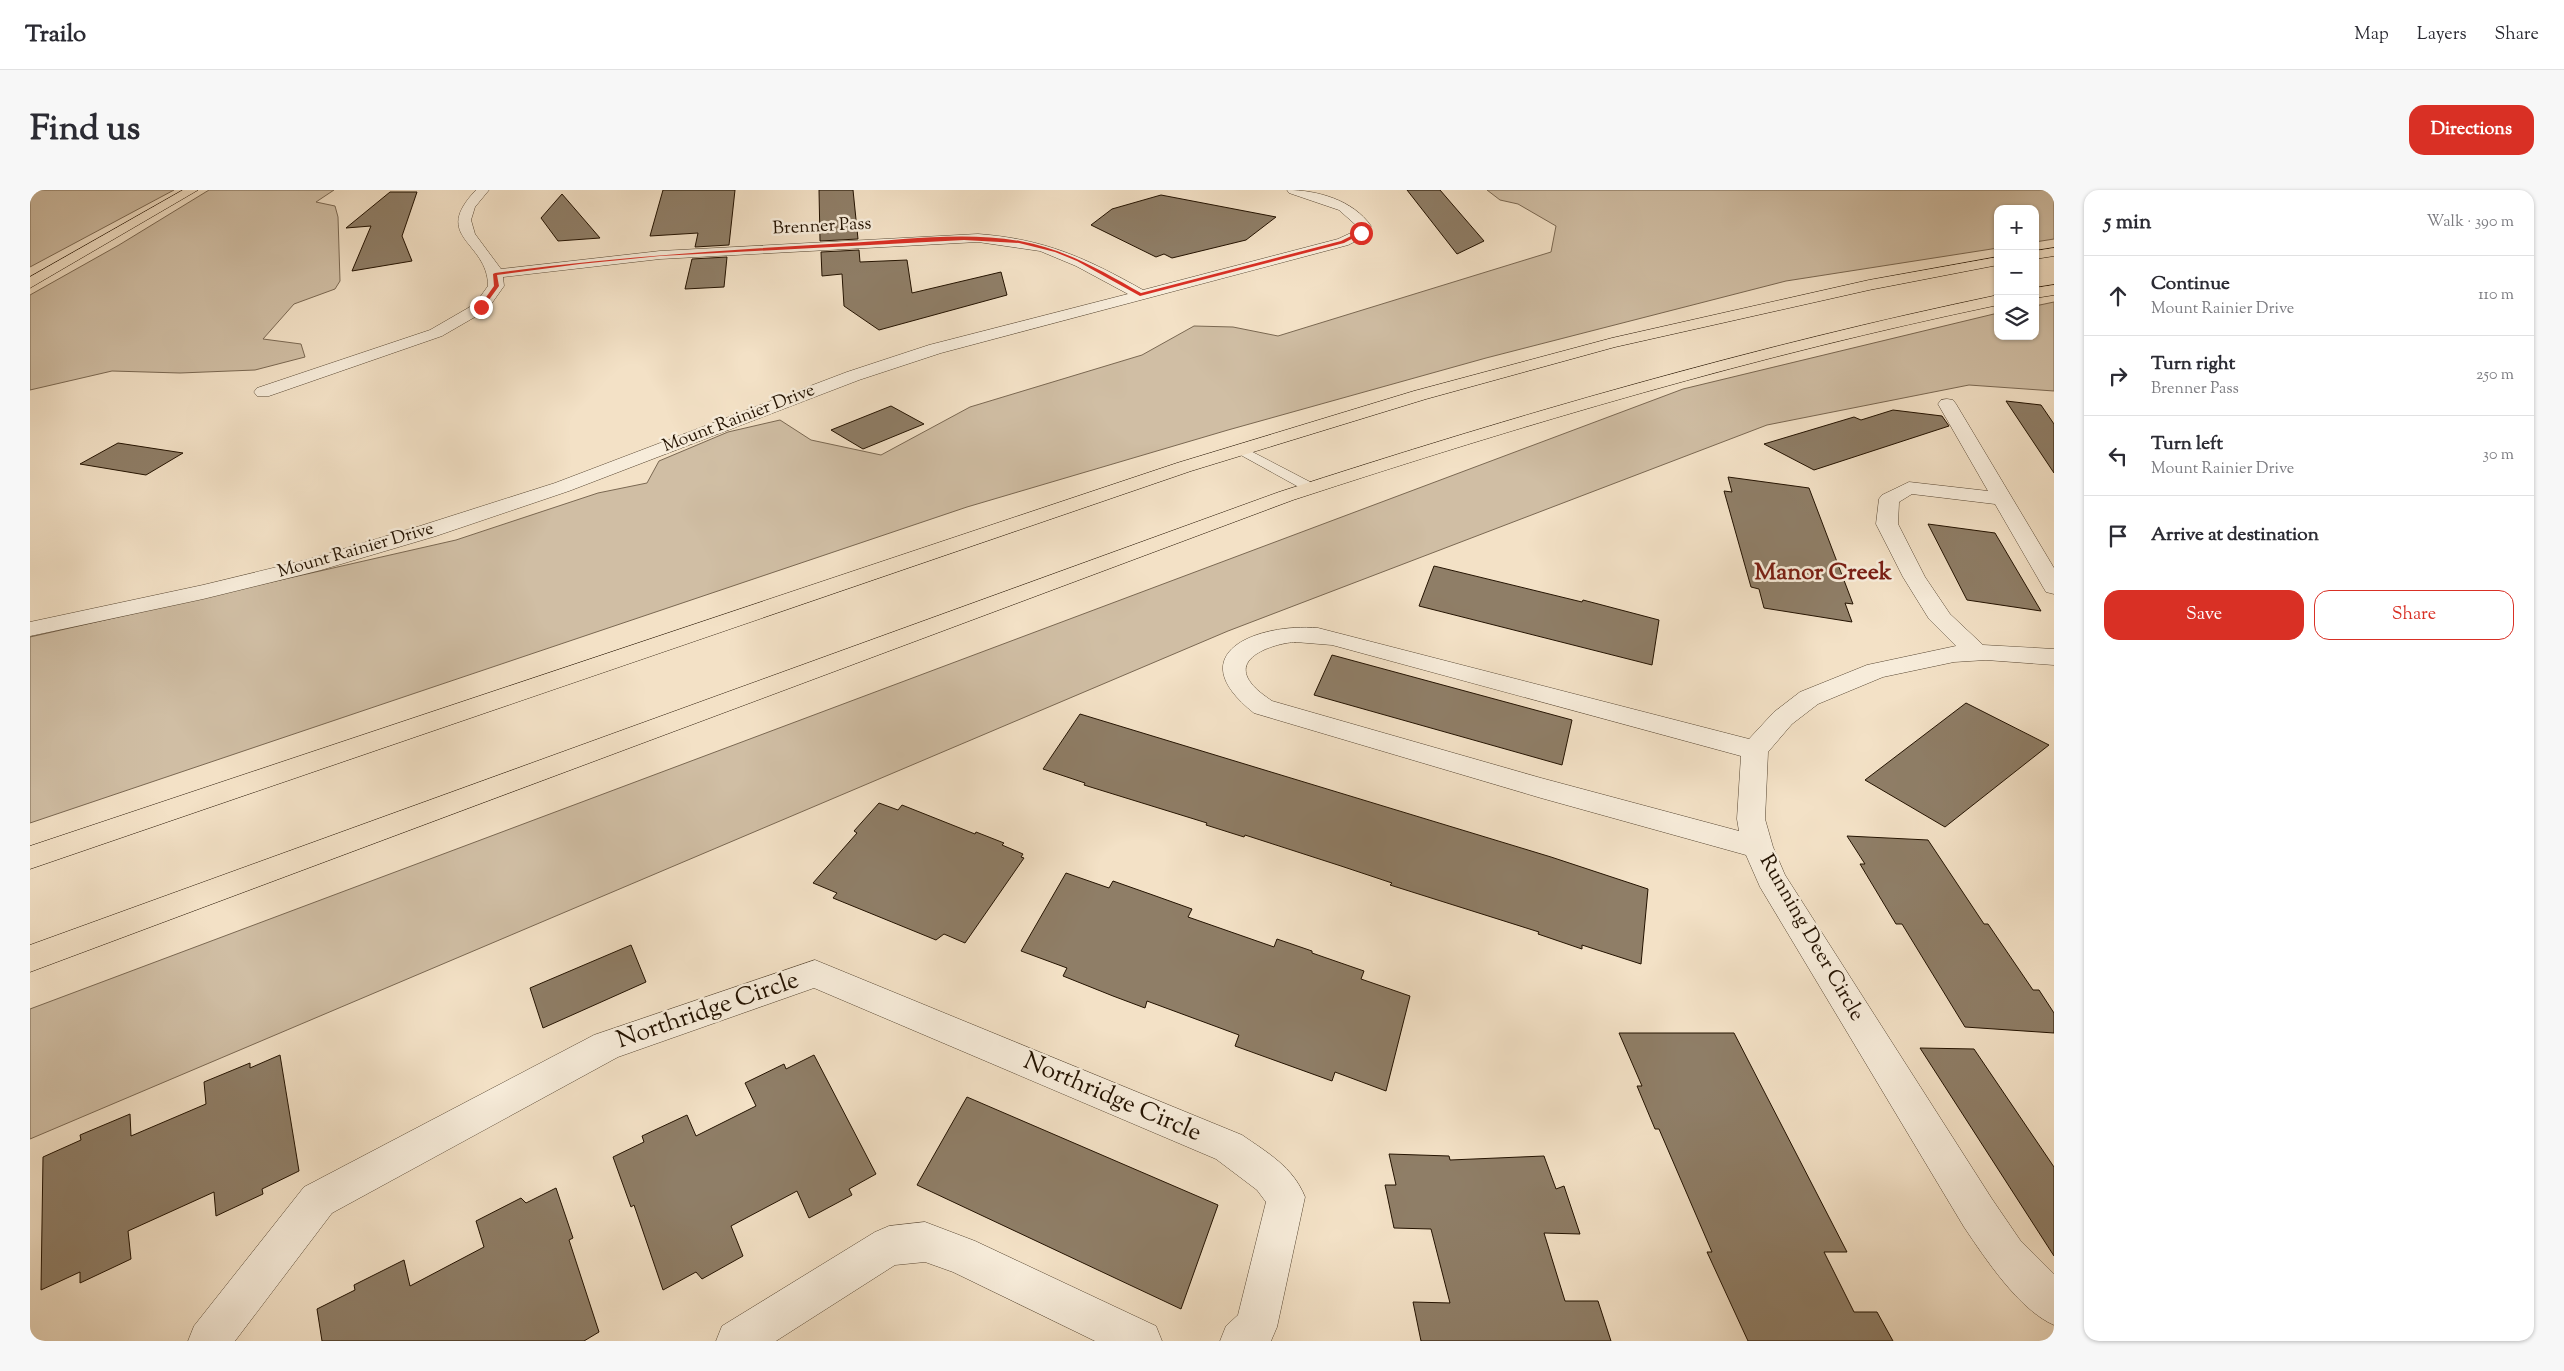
<!DOCTYPE html>
<meta charset="utf-8">
<style>
body{margin:0;font-family:"Sorts Mill Goudy",serif;background:#f7f7f7;color:#2b2b33}
.controls{position:absolute;right:15px;top:15px;display:grid;overflow:hidden;border-radius:10px;box-shadow:0 1px 4px #0004}
.controls button{width:45px;height:45px;display:grid;place-items:center;padding:0;border:0;border-bottom:1px solid #e1e1e2;background:#fff;color:#2b2b33;font:25px sans-serif}
.stop{position:absolute;width:15px;height:15px;margin:-11px;border:4px solid #d93025;border-radius:50%;background:#fff}
.stop.end{background:#d93025;border-color:#fff;box-shadow:0 1px 5px #0008}
.list{margin:0;padding:0;list-style:none}
h2{display:flex;justify-content:space-between;align-items:center;height:65px;margin:0;padding:0 20px;font-size:21px}
h2 small{font-size:16px;font-weight:400;color:#7c7c81}
.list li{display:grid;grid-template-columns:32px 1fr auto;gap:15px;align-items:center;box-sizing:border-box;height:80px;padding:0 20px;border-top:1px solid #e1e1e2}
.list b{display:block;font-size:19px;white-space:nowrap}
.list p{margin:0;font-size:16px;white-space:nowrap;color:#7c7c81}
.list em{font-size:16px;font-style:normal;color:#7c7c81}
.actions{display:flex;gap:10px;padding:15px 20px}
.actions a{flex:1;padding:11px 0;border:1px solid #d93025;border-radius:15px;text-align:center;font-size:18px;color:#d93025}
.actions .main{background:#d93025;color:#fff}
.icon{flex:none;width:28px;height:28px;fill:none;stroke:currentColor;stroke-width:2;stroke-linecap:round;stroke-linejoin:round}
.map{position:relative;flex:none;width:2024px;height:1151px;overflow:hidden;border-radius:15px}
header{display:flex;align-items:center;gap:30px;box-sizing:border-box;height:70px;padding:0 25px;background:#fff;border-bottom:1px solid #e1e1e2}
header strong{font-size:24px}
nav{display:flex;gap:28px;margin-inline-start:auto;font-size:18px}
.intro{display:flex;align-items:center;justify-content:space-between;box-sizing:border-box;height:120px;padding:0 30px}
h1{margin:0;font-size:35px}
.button{padding:12px 22px;border-radius:15px;background:#d93025;color:#fff;font-size:18px;font-weight:700}
main{display:flex;gap:30px;padding:0 30px}
aside{flex:1;background:#fff;border-radius:15px;box-shadow:0 1px 4px #0004}
.map>svg:first-child{display:block}
.green{fill:#d0bea4;stroke:#7a6852}
.building{fill:#8f7e67;stroke:#231200}
.lines{fill:none;stroke-linecap:round;stroke-linejoin:round}
.service-casing{stroke:#574632;stroke-width:1}
.minor-casing{stroke:#574632;stroke-width:1}
.primary-casing{stroke:#231200;stroke-width:1}
.motorway-casing{stroke:#231200;stroke-width:1}
.service{fill:#f7ecda;fill-rule:evenodd}
.minor{fill:#f7ecda;fill-rule:evenodd}
.primary{fill:#f3e1c6;fill-rule:evenodd}
.motorway{fill:#f3e1c6;fill-rule:evenodd}
.route{fill:#d93025}
.labels{text-anchor:middle;dominant-baseline:central;stroke-width:5;stroke-linejoin:round;paint-order:stroke}
.far-street-label{font-size:18px;fill:#231200;stroke:#f7ecda}
.street-label{font-size:21px;fill:#231200;stroke:#f7ecda}
.quarter-label{font-size:24px;font-weight:bold;fill:#7a1f14;stroke:#f7ecda}
.near-street-label{font-size:25px;fill:#231200;stroke:#f7ecda}
</style>
<header>
<strong>Trailo</strong>
<nav><a>Map</a><a>Layers</a><a>Share</a></nav>
</header>
<div class="intro"><h1>Find us</h1><a class="button">Directions</a></div>
<main>
<div class="map">
<svg width="2024" height="1151" viewBox="0 0 2024 1151">
<rect width="100%" height="100%" fill="#f3e1c6"/>
<filter id="stains"><feTurbulence type="fractalNoise" baseFrequency=".004" numOctaves="4"/><feColorMatrix values="0 0 0 0 .2 0 0 0 0 .09 0 0 0 0 .02 0 0 0 .5 -.17"/></filter>
<radialGradient id="worn" r=".72"><stop offset=".6" stop-color="#630" stop-opacity="0"/><stop offset="1" stop-color="#630" stop-opacity=".3"/></radialGradient>
<!-- green -->
<path class="green" d="M0,0H144L0,77Z
M179,0H304L286,12L305,16L308,27L310,91L305,99L264,114L233,149L271,154L275,167L225,180L150,183L82,181L0,200V105L89,55Z
M1457,0H2024V49L2005,52V19H1968V58L1756,91L1456,168L1198,240L937,317L0,633V447L426,350L568,303L617,293L629,271L698,242L750,230L781,250L851,265L940,217L1112,165L1164,136L1203,137L1248,146L1521,62L1526,36L1488,14L1470,10Z
M2024,112V201L1939,195L1737,235L1198,441L0,949V819L1653,199L1968,123V146H2005V116Z"/>
<!-- building -->
<path class="building" d="M633,0H705L699,55L665,57L668,43L620,46Z
M789,0H823L828,49L790,51Z
M1377,0H1410L1454,51L1427,64Z
M360,2H387L372,46L382,71L322,81L341,36L316,38Z
M532,4L570,48L528,51L511,28Z
M1131,5L1246,27L1216,50L1142,68L1134,64L1126,67L1061,35L1082,19Z
M829,60L830,72L877,70L882,103L971,82L977,105L849,140L814,116L812,84L792,86L791,62Z
M697,67L694,97L655,99L662,69Z
M1976,211L2011,215L2024,234V283Z
M861,216L894,234L833,259L801,240Z
M1863,220L1912,226L1919,236L1784,280L1734,254L1824,227L1831,230Z
M88,253L153,263L116,285L50,274Z
M1698,287L1779,298L1823,414L1815,413L1822,432L1734,418L1729,399L1721,397L1694,301L1702,302Z
M1898,334L1965,343L2011,421L1937,410Z
M1404,376L1552,412L1553,410L1629,430L1622,475L1389,416Z
M1302,465L1542,530L1532,575L1284,505Z
M1936,513L2019,555L1915,637L1835,590Z
M1050,524L1521,667L1618,699L1611,774L1552,755V759L1508,744L1509,742L1360,695L1362,693L1311,676L1215,645L1214,647L1176,635L1177,633L1054,595L1055,593L1013,579Z
M849,613L868,620L872,615L945,644L946,642L974,653L972,655L993,664L991,667L994,668L935,753L914,744L906,750L803,708L807,703L783,693L827,643L824,641Z
M1817,646L1898,650L1954,734H1958L2003,800H2009L2024,823V843L1935,837L1872,734H1866L1830,674H1835Z
M1036,683L1079,698L1083,691L1120,704L1162,719L1158,727L1244,757L1247,749L1282,761V763L1334,781L1331,789L1380,806L1356,901L1305,882L1302,891L1205,856L1209,845L1117,811L1115,818L1083,806L1033,786L1037,778L991,761Z
M601,755L616,792L513,838L500,798Z
M1589,843H1704L1817,1062H1794L1824,1122H1847L1863,1151H1718L1677,1062H1682L1629,939H1625L1607,896H1612Z
M1890,858L1944,859L2024,977V1066Z
M250,865L269,981L232,999L233,1004L186,1026L184,1002L98,1041L101,1069L50,1093V1082L11,1100L13,967L51,950L50,945L100,924L101,946L176,914L174,892L220,873V878Z
M784,865L846,984L819,999L822,1005L779,1028L767,1001L701,1036L713,1066L672,1089L666,1082L633,1100L604,1015L601,1017L583,967L614,952L612,946L657,925L666,946L726,916L715,893L754,874L756,879Z
M937,907L1188,1015L1151,1119L887,995Z
M1359,964L1419,966L1420,970L1514,966L1526,999L1534,996L1550,1044L1514,1043L1535,1111H1568L1581,1151H1391L1383,1112L1420,1113L1401,1039L1364,1038L1355,995H1366Z
M526,998L543,1048L539,1050L569,1142L554,1151H292L287,1119L325,1100L324,1095L374,1070L380,1096L454,1057L446,1031L491,1008L496,1013Z"/>
<g class="lines">
<!-- service casing -->
<g class="service-casing">
<path id="service" d="M1211,256L1286,295L1287,298L1281,302L1276,301L1207,263L1205,260L1207,257Z"/>
</g>
<!-- minor casing -->
<g class="minor-casing">
<path id="minor" d="M446,0H459L445,17L441,30L445,44L471,79L630,61L948,44C1015,49 1056,68 1113,100L1308,49L1325,41L1327,36L1309,20L1259,3L1257,0C1287,0 1323,10 1341,36L1336,46L1318,55L911,163L829,190L539,301L406,346L291,380L173,409L0,446V432L173,395L276,370L390,336L525,293L817,182L899,155L1098,104L1046,76L1010,61L948,52L630,69L473,87L474,96L457,120L412,146L239,206H227L224,202L227,198L400,140L445,114L458,96C458,51 400,48 446,0Z
M1917,209L1923,210L1926,214L2024,378V404L2016,402L2013,397L1965,314L1882,304L1869,312L1868,334L1895,387L1920,424L1953,455L2024,459V475L1956,470L1924,472L1853,487L1788,514L1762,534L1738,562L1735,629L1743,657L1755,685L1962,1009L1990,1050L2024,1084V1135C1989,1120 1955,1068 1934,1037L1730,697L1716,665L1511,608L1224,523C1148,463 1228,433 1288,438L1719,549L1744,522L1770,502L1837,475L1926,456L1899,429L1873,387L1846,334L1849,309L1852,305L1879,292L1958,301L1908,214L1911,210ZM1265,452L1302,455L1711,566L1707,629L1709,641L1511,588L1242,511C1235,506 1226,500 1221,493C1200,466 1247,453 1265,452Z
M785,770L1212,945C1238,963 1263,977 1275,1007L1247,1137L1241,1151H1190L1196,1136L1208,1125L1236,1012L1227,1000L1186,969L784,798L588,867L302,1023L205,1151H158L164,1136L274,997L564,845Z
M895,1032L945,1051L1126,1136L1132,1151H1065L923,1082L895,1072L865,1075L746,1151H686L692,1136L845,1042L859,1036Z"/>
</g>
<!-- primary casing -->
<g class="primary-casing">
<path id="primary" d="M153,0H168L0,98V87Z"/>
</g>
<!-- motorway casing -->
<g class="motorway-casing">
<path id="motorway" d="M2024,58V66L2005,69V61Z
M1968,67V75L1839,100L1585,157L1396,209L1161,281L0,679V656L1147,273L1384,201L1582,148L1839,90Z
M2024,95V105L2005,108V98Z
M1968,105V115C1728,165 1495,234 1263,310L0,782V755L1249,302C1486,225 1724,156 1968,105Z"/>
</g>
<!-- service -->
<use href="#service" class="service"/>
<!-- minor -->
<use href="#minor" class="minor"/>
<!-- primary -->
<use href="#primary" class="primary"/>
<!-- motorway -->
<use href="#motorway" class="motorway"/>
</g>
<!-- route -->
<path class="route" d="M1329,42L1333,43L1314,53L1110,106L1047,71L1025,62L989,53L934,50L630,66L550,74L467,85L469,96L453,118L449,117L464,96L463,84L465,83C582,67 698,60 816,53C872,50 934,41 990,51C1035,59 1072,81 1111,103L1311,51Z"/>
<g class="labels">
<!-- far-street labels -->
<g class="far-street-label">
<text transform="translate(792 37) rotate(-3)">Brenner Pass</text>
<text transform="translate(709 229) rotate(-21)">Mount Rainier Drive</text>
<text transform="translate(326 361) rotate(-16)">Mount Rainier Drive</text>
</g>
<!-- street labels -->
<g class="street-label">
<text transform="translate(1781 748) rotate(60)">Running Deer Circle</text>
</g>
<!-- quarter labels -->
<g class="quarter-label">
<text x="1793" y="383">Manor Creek</text>
</g>
<!-- near-street labels -->
<g class="near-street-label">
<text transform="translate(678 821) rotate(-19)">Northridge Circle</text>
<text transform="translate(1082 908) rotate(23)">Northridge Circle</text>
</g>
</g>
<rect width="100%" height="100%" filter="url(#stains)"/>
<rect width="100%" height="100%" fill="url(#worn)"/>
</svg>
<div class="controls">
<button>+</button>
<button>−</button>
<button><svg class="icon" aria-label="layers" viewBox="0 0 24 24"><path d="M12 4l9 5-9 5-9-5zM3 14l9 5 9-5"/></svg></button>
</div>
<div class="stop" style="left:1331px;top:43px"></div>
<div class="stop end" style="left:451px;top:117px"></div>
</div>
<aside>
<h2>5 min<small>Walk · 390 m</small></h2>
<ul class="list">
<li><svg class="icon" aria-label="ahead" viewBox="0 0 24 24"><path d="M12 20V5M6 11l6-6 6 6"/></svg><div><b>Continue</b><p>Mount Rainier Drive</p></div><em>110 m</em></li>
<li><svg class="icon" aria-label="right" viewBox="0 0 24 24"><path d="M7 20v-9h11M14 6l5 5-5 5"/></svg><div><b>Turn right</b><p>Brenner Pass</p></div><em>250 m</em></li>
<li><svg class="icon" aria-label="left" viewBox="0 0 24 24"><path d="M17 20v-9H6M10 6l-5 5 5 5"/></svg><div><b>Turn left</b><p>Mount Rainier Drive</p></div><em>30 m</em></li>
<li><svg class="icon" aria-label="arrive" viewBox="0 0 24 24"><path d="M6 21V4h12l-3 4 3 4H6"/></svg><div><b>Arrive at destination</b></div></li>
</ul>
<div class="actions"><a class="main">Save</a><a>Share</a></div>
</aside>
</main>
